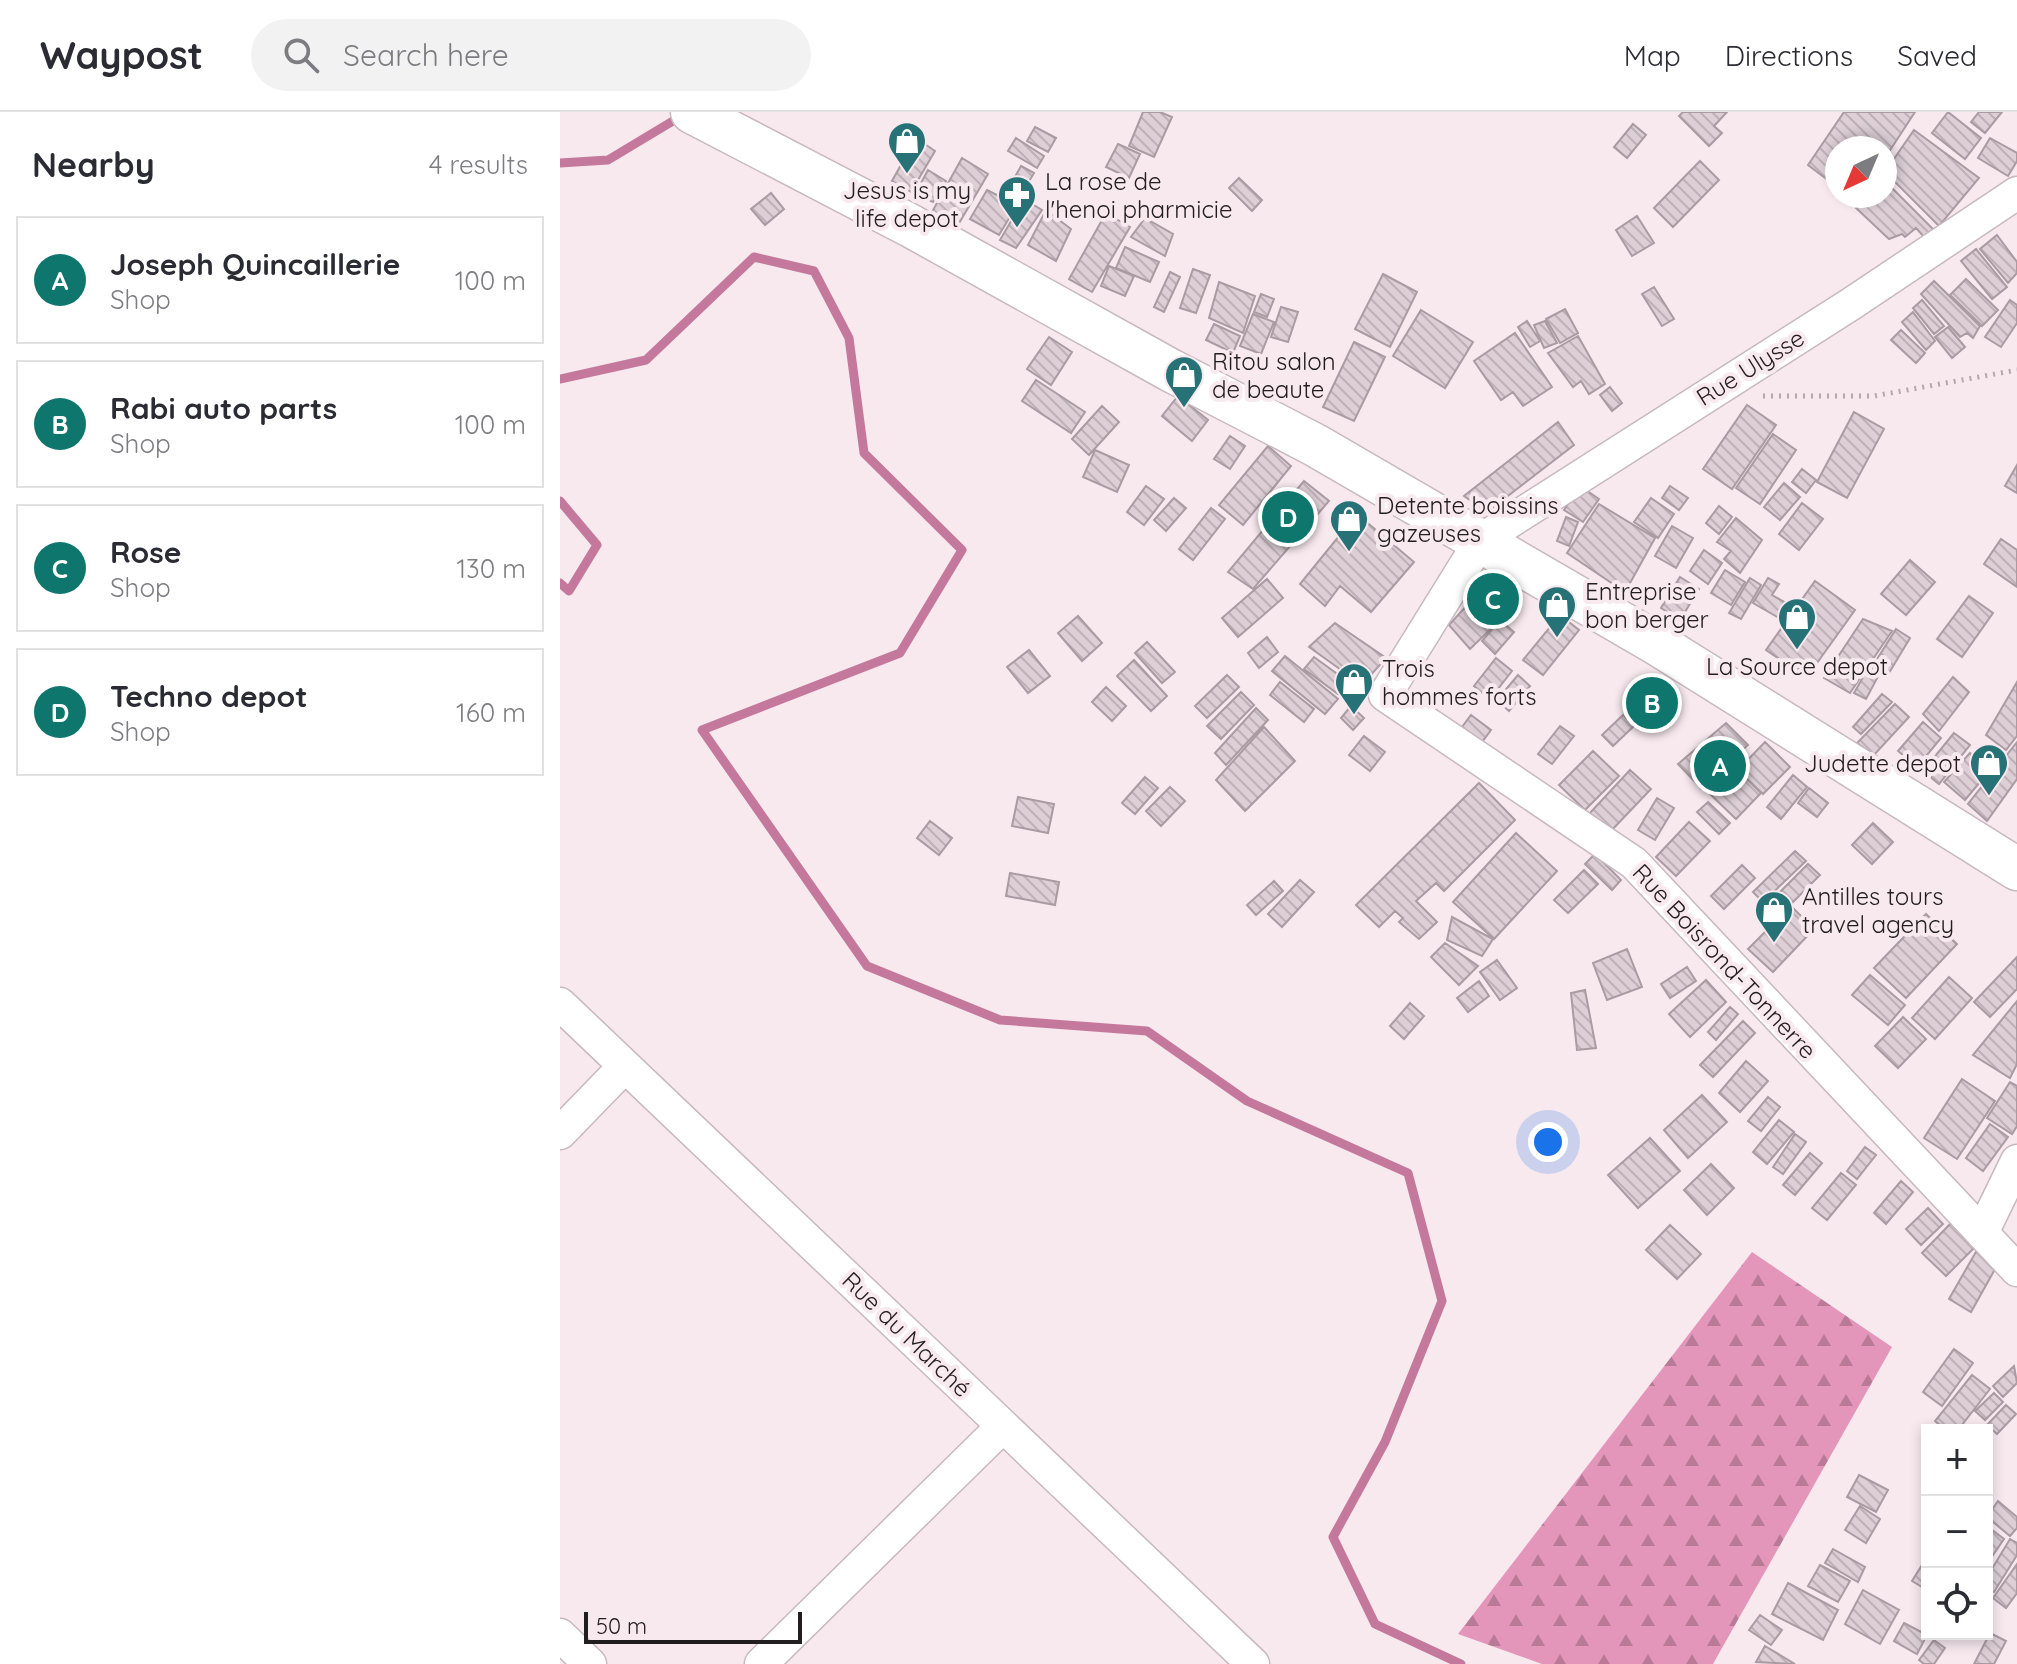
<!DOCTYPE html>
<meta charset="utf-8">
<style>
body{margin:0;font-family:Quicksand,sans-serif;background:#f2f2f3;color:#2b2b33}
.controls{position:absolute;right:24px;bottom:24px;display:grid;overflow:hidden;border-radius:0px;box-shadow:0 4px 12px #0003}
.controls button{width:72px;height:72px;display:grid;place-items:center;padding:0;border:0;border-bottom:2px solid #e1e1e2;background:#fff;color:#2b2b33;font:40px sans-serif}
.compass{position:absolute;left:1265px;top:24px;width:72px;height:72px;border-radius:50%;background:#fff;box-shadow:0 4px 12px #0003;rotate:224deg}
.scale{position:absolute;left:24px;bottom:20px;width:218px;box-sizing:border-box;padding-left:8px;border:4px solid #221d1f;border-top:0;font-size:22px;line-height:28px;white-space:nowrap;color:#221d1f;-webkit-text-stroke:6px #f8e9ef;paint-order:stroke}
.you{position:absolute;left:988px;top:1030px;width:28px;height:28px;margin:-20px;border:6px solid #fff;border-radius:50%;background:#1a73e8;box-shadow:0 0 0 12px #1a73e833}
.badge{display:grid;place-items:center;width:52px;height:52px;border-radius:50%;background:#0f766e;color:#fff;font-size:26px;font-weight:700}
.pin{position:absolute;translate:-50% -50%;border:4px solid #fff;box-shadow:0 2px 8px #0006}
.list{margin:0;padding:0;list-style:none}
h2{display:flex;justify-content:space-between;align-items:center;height:104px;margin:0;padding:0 32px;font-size:34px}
h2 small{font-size:26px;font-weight:400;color:#7c7c81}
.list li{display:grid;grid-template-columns:52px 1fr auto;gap:24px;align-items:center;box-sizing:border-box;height:128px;margin:0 16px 16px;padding:0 16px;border:2px solid #e1e1e2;border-radius:0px}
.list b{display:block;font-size:30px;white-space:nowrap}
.list p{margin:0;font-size:26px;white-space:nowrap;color:#7c7c81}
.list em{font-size:26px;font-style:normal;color:#7c7c81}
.icon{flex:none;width:44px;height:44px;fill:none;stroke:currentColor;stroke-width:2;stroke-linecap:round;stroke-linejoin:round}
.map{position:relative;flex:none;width:1457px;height:1552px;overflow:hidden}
header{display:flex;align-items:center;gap:48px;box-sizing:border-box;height:112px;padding:0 40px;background:#fff;border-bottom:2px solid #e1e1e2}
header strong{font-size:38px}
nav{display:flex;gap:44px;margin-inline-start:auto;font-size:28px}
.search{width:560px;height:72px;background:#f2f2f3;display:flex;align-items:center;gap:20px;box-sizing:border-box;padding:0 28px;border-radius:44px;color:#7c7c81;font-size:30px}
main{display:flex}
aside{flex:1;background:#fff}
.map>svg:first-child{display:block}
.forest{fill:url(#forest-firs)}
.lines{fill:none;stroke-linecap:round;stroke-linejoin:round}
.stream{stroke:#c4799c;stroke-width:9}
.building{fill:url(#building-back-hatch);stroke:#a99ba1;stroke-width:2}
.minor-casing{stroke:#c7b9bf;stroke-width:35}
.major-casing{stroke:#c7b9bf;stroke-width:45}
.path{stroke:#b4a8ad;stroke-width:5;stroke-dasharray:2 6;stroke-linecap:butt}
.minor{stroke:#fff;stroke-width:32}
.major{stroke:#fff;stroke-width:42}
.labels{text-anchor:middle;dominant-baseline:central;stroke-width:8;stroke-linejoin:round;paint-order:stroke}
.poi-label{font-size:24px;fill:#221d1f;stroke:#f8e9ef;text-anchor:start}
.street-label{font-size:24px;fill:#221d1f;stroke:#f8e9ef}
</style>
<header>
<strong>Waypost</strong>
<div class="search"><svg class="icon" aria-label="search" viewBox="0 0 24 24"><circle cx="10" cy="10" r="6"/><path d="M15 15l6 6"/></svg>Search here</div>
<nav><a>Map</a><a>Directions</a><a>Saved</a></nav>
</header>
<main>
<aside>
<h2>Nearby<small>4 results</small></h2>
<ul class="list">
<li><span class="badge">A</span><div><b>Joseph Quincaillerie</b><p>Shop</p></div><em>100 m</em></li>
<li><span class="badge">B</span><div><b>Rabi auto parts</b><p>Shop</p></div><em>100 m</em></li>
<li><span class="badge">C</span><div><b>Rose</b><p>Shop</p></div><em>130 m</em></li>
<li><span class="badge">D</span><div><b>Techno depot</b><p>Shop</p></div><em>160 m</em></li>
</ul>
</aside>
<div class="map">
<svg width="1457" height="1552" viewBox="0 0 1457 1552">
<defs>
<pattern id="forest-firs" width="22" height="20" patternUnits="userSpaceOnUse" patternTransform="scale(2)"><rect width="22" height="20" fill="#e396ba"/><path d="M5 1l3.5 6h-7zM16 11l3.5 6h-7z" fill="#b87a97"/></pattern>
<pattern id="building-back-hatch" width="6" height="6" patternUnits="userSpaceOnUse" patternTransform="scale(2)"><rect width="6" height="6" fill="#ddcfd5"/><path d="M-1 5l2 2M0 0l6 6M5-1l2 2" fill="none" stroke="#bdb1b6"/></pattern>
</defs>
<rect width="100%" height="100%" fill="#f8e9ef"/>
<!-- forest -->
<path class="forest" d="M1192,1140L1332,1235L1153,1552H982L898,1522Z"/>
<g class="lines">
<!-- stream -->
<path class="stream" d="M0,51L48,48L123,3
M0,267L86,248L194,145L254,159L289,226L304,341L402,438L340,541L142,618L307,854L440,908L587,919L687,989L848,1061L882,1189L825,1330L773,1425L815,1512L901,1552
M0,389L37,433L9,479L0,471"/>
</g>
<!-- building -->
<path class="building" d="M583,0H600L612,5L594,45L569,34Z
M1123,0H1167L1154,14L1162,21L1149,34L1119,4Z
M1284,0H1355L1325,46V36H1277V75L1248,53Z
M1388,0L1421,26L1405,47L1372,21Z
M1419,0H1442L1425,21L1411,10Z
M1073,12L1086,23L1067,46L1054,35Z
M475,15L496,26L488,40L467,29Z
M1354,18L1419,66L1379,114L1325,60Z
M356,26L375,39L351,80L332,69Z
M456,26L484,44L477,56L448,39Z
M1430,26L1457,41V49L1448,64L1418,46Z
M558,32L580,42L569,66L546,55Z
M402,46L428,62L398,113L372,100Z
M1140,49L1159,68L1113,115L1094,96Z
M461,54L474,61L458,88L446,81Z
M368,58L386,69L373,90L355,82Z
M679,66L702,88L692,99L669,76Z
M1325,69L1375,119L1365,126L1356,116L1345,125L1342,122L1329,127L1296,96L1308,84H1325Z
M427,78L457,93L439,123L410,107Z
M211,81L224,97L205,113L191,97Z
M464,87L482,98L456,136L440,128Z
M486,98L511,117L496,149L468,133Z
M546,101L570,115L532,180L509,167Z
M1077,104L1094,131L1072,144L1056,118Z
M585,106L613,122L605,144L571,125Z
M1437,123L1457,150V161L1448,171L1420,137Z
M565,135L599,150L590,170L556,156Z
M1416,137L1447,175L1432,187L1401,149Z
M549,154L574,164L565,184L541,174Z
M633,157L650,163L636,201L620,196Z
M610,160L620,165L604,200L594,195Z
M823,162L857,180L830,235L795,217Z
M1406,167L1438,198L1422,214L1390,183Z
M1374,169L1420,214L1413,226L1407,221L1400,225L1361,182Z
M659,170L695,184L683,221L649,206Z
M1094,175L1114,207L1102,214L1082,182Z
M701,182L714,187L707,205L694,200Z
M1362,188L1384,214L1374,222L1353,196Z
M1450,188L1457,193V211L1441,235L1425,225Z
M721,195L738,200L728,230L711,225Z
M1005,197L1018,221L1000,231L986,207Z
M861,198L913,230L885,276L833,244Z
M1353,200L1375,229L1366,238L1342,210Z
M693,202L714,210L701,242L680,234Z
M967,209L980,229L970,235L958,215Z
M985,209L997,231L984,236L974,213Z
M654,212L680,224L673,241L646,228Z
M1388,215L1405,235L1392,246L1375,225Z
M1341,218L1365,241L1356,251L1331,228Z
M955,221L992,275L963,294L953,280L941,288L914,249Z
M1018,224L1045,272L1029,282L1021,269L1013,275L988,241Z
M489,225L512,240L491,273L467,257Z
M794,230L825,245L794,309L763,295Z
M476,268L525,300L511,321L462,289Z
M1050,275L1062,291L1052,299L1040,283Z
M618,284L648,308L632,329L602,304Z
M1187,293L1216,313L1172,377L1143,357Z
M542,294L559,310L529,343L512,327Z
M1294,300L1324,317L1287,386L1257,370Z
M998,310L1014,333L927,400L904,384Z
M1213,322L1236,338L1200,392L1176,376Z
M670,324L685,334L670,357L654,347Z
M708,334L731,354L683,413L659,393Z
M535,338L569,353L557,380L523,365Z
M1457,353V381L1445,374Z
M1242,357L1256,368L1246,381L1232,370Z
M744,369L769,389L693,477L668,460Z
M1224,371L1240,385L1220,408L1204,395Z
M586,374L604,387L584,413L567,400Z
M1020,374L1039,387L1023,410L1004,398Z
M1110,374L1128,386L1119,398L1102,386Z
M614,386L626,396L606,419L594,408Z
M1091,386L1114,402L1098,426L1074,410Z
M1242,391L1263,407L1239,438L1219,422Z
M1039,392L1095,426L1065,480L1007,441Z
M1159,394L1172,405L1159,422L1146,411Z
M651,396L665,407L633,448L619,437Z
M797,402L854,450L811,500L780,474L765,494L740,472Z
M1006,405L1018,410L1009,434L997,429Z
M1176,406L1202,428L1180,461L1164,447L1171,439L1157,430Z
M1112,414L1133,426L1116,456L1095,444Z
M1441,427L1457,438V475L1424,452Z
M1144,438L1162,451L1148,472L1130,459Z
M1350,448L1375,470L1346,503L1321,482Z
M1165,458L1185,470L1171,493L1151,481Z
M1120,465L1139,477L1120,508L1101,496Z
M1190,466L1201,473L1181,507L1169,501Z
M1208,466L1219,472L1212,483L1228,492L1219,506L1193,491Z
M707,467L723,486L678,525L662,506Z
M1255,469L1295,498L1252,558L1242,552L1237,559L1206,538Z
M920,479L946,502L910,537L889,513Z
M1409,484L1433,501L1402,545L1377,527Z
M1000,503L1019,518L983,563L963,548Z
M518,504L542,531L522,549L498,521Z
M1303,507L1332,519L1290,581L1264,566Z
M940,508L954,520L935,542L922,529Z
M775,511L826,546L802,573L749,535Z
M1336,517L1350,526L1329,561L1314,552Z
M707,525L718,540L699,556L688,541Z
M587,530L615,560L602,571L575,541Z
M469,538L490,564L468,581L447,555Z
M725,544L778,587L765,602L712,559Z
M754,545L787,569L778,582L744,557Z
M936,546L952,559L930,587L914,574Z
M574,548L607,584L591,599L557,564Z
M1310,553L1321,559L1306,587L1294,581Z
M667,563L679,575L647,606L635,594Z
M958,563L970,574L949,599L937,588Z
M1092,563L1114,584L1087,614L1065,596Z
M1393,565L1409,580L1379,619L1363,602Z
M720,570L754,597L744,610L710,583Z
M1457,570V624L1446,638L1426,623Z
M546,575L566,594L552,609L532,590Z
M681,580L694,593L661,627L647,614Z
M1322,582L1332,590L1301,622L1293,615Z
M1335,592L1349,605L1314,643L1297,631Z
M791,594L804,606L793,618L781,606Z
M696,596L708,608L666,653L655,641Z
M911,603L931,618L922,630L902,615Z
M1063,603L1074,614L1053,634L1042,623Z
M1363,610L1381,626L1357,655L1338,639Z
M1166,611L1188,633L1141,676L1118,652Z
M1000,614L1014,624L992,652L978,642Z
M704,615L735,649L685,699L656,668Z
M1394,621L1410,633L1379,672L1363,659Z
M804,624L825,640L810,659L789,643Z
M1205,630L1230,655L1203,682L1178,658Z
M1457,630V667L1427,709L1408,692Z
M1033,639L1059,664L1025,698L999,673Z
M1410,641L1430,658L1405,688L1384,670Z
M1176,656L1201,681L1176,707L1150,682Z
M1070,658L1091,677L1049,721L1029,702Z
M1233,663L1247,675L1221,707L1207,695Z
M585,665L598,676L575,702L562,691Z
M919,671L955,708L884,779L876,771L856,789L877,810L859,827L839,810L843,806L835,799L819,815L796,793Z
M610,675L625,689L601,714L586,699Z
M1249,676L1268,691L1257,705L1238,691Z
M458,685L494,692L488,721L452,714Z
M1097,686L1114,696L1095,728L1078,718Z
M1148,690L1170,711L1159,722L1137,700Z
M370,709L392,726L379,743L357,726Z
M1129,710L1150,729L1116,764L1096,745Z
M1313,711L1333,730L1312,752L1292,733Z
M956,721L997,759L934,827L893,790Z
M1235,739L1246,749L1203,790L1193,780Z
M1035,742L1061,768L1052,778L1025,752Z
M1248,752L1260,763L1218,805L1207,793Z
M1182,753L1195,766L1164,797L1151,784Z
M1024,758L1038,772L1008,801L994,788Z
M450,761L499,770L495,793L446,784Z
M740,768L754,780L722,815L708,802Z
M714,769L723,779L696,803L687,793Z
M1231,794L1254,817L1213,860L1188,837Z
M1366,802L1397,832L1346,886L1314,856Z
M892,805L933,827L922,844L887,828Z
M885,831L918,854L899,873L871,845Z
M1067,837L1082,875L1047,888L1033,851Z
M1457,845V877L1430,905L1414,890Z
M937,848L957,876L940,888L920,860Z
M1127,855L1136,869L1110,886L1101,872Z
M1310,863L1345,893L1328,913L1292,883Z
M1389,865L1412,886L1375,927L1352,906Z
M1146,868L1166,890L1130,925L1109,902Z
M919,869L929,884L908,900L897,886Z
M1025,878L1036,936L1017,938L1011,881Z
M1457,889V952L1450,966L1413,943Z
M850,891L864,904L844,927L830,914Z
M1170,895L1178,902L1156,928L1148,920Z
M1343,905L1366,927L1338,956L1315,934Z
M1183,909L1195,921L1153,965L1140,953Z
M1186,949L1208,969L1180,1000L1159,981Z
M1402,967L1435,989L1397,1047L1364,1026Z
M1450,970L1457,974V1014L1452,1022L1427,1006Z
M1142,983L1167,1010L1128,1046L1104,1018Z
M1208,985L1220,995L1201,1019L1188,1009Z
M1219,1008L1234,1020L1207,1052L1193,1040Z
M1430,1012L1448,1025L1423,1059L1406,1046Z
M1235,1022L1246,1030L1223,1062L1213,1055Z
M1090,1026L1120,1059L1078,1096L1048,1063Z
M1305,1035L1316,1043L1297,1067L1287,1059Z
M1250,1041L1262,1051L1235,1083L1223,1073Z
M1151,1052L1174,1076L1147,1103L1124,1078Z
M1281,1061L1296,1073L1267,1108L1252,1096Z
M1341,1069L1353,1080L1326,1112L1314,1101Z
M1368,1096L1383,1112L1361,1133L1346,1117Z
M1393,1109L1418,1132L1386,1164L1362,1141Z
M1110,1113L1141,1142L1117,1167L1086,1138Z
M1417,1138L1439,1150L1411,1200L1389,1187Z
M1394,1237L1413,1251L1382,1294L1363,1280Z
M1454,1254L1457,1271L1443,1285L1433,1274Z
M1412,1263L1430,1277L1398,1318H1386L1375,1309Z
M1434,1281L1443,1290L1425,1308L1415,1299Z
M1446,1293L1456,1302L1437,1322L1427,1313Z
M1299,1363L1328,1378L1316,1400L1287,1385Z
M1438,1389L1457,1405V1416L1450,1424L1427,1405Z
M1300,1394L1320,1407L1306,1431L1285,1418Z
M1427,1414L1444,1427L1433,1443L1427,1439Z
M1450,1427L1457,1431V1443L1434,1480L1427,1476V1465Z
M1273,1437L1305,1455L1298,1470L1265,1451Z
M1367,1445V1478L1352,1469Z
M1457,1452V1481L1446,1496L1433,1486Z
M1260,1453L1290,1469L1278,1490L1248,1474Z
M1228,1471L1278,1498L1263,1528L1212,1502Z
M1303,1478L1339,1498L1320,1532L1285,1512Z
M1200,1503L1222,1518L1211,1533L1189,1518Z
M1344,1511L1367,1523L1357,1542L1334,1529Z
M1430,1521L1446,1529L1434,1552H1414Z
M1374,1528L1385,1536L1374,1552H1364L1359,1548Z
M1205,1534L1235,1552L1196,1550Z"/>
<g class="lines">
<!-- minor casing -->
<g class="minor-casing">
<path id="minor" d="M1457,81L1291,192L921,428L825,583L1074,751L1457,1158
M0,892L693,1552
M0,1021L65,954
M1422,1121L1457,1049
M0,1523L30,1552
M201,1552L443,1314"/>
</g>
<!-- major casing -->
<g class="major-casing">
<path id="major" d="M132,0L351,114L610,258L755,333L1094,530L1457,757"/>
</g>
<!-- path -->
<path class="path" d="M1203,284H1314L1457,258"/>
<!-- minor -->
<use href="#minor" class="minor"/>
<!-- major -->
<use href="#major" class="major"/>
</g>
<!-- icons -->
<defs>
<g id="shop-pin" transform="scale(2)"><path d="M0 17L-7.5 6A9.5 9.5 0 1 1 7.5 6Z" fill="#277276" stroke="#f8e9ef"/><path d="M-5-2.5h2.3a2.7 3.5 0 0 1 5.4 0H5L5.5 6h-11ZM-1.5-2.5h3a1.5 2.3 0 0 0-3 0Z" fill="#fff"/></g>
<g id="pharmacy-pin" transform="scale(2)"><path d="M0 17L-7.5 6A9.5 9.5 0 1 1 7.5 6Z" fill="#277276" stroke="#f8e9ef"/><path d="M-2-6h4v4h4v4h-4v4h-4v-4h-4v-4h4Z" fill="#fff"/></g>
</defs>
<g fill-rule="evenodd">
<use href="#shop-pin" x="347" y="29"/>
<use href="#pharmacy-pin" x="457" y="83"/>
<use href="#shop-pin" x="624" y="263"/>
<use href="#shop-pin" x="789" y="407"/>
<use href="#shop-pin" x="997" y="493"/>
<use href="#shop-pin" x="1237" y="505"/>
<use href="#shop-pin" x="794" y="570"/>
<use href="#shop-pin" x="1429" y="651"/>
<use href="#shop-pin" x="1214" y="798"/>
</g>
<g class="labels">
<!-- poi labels -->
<g class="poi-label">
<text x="485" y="69">La rose de<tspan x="485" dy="28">l'henoi pharmicie</tspan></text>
<text x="347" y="78" text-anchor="middle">Jesus is my<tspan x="347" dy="28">life depot</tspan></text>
<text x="652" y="249">Ritou salon<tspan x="652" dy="28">de beaute</tspan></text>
<text x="817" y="393">Detente boissins<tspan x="817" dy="28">gazeuses</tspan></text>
<text x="1025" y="479">Entreprise<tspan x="1025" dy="28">bon berger</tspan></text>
<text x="1237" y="554" text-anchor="middle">La Source depot</text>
<text x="822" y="556">Trois<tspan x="822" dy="28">hommes forts</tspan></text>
<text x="1401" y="651" text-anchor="end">Judette depot</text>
<text x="1242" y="784">Antilles tours<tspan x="1242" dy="28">travel agency</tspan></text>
</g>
<!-- street labels -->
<g class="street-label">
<text transform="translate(1190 255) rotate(-32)">Rue Ulysse</text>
<text transform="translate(1165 849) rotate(47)">Rue Boisrond-Tonnerre</text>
<text transform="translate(347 1222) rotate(44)">Rue du Marché</text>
</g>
</g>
</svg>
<div class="controls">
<button>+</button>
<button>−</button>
<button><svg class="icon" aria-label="locate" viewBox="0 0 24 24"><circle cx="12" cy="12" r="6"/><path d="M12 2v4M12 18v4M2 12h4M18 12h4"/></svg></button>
</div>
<svg class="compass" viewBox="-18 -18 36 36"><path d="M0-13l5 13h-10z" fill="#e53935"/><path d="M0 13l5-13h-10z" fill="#7c7c81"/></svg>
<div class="scale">50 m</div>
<div class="you"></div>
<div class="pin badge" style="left:1160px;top:654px">A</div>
<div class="pin badge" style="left:1092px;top:591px">B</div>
<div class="pin badge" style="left:933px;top:487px">C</div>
<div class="pin badge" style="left:728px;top:405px">D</div>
</div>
</main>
